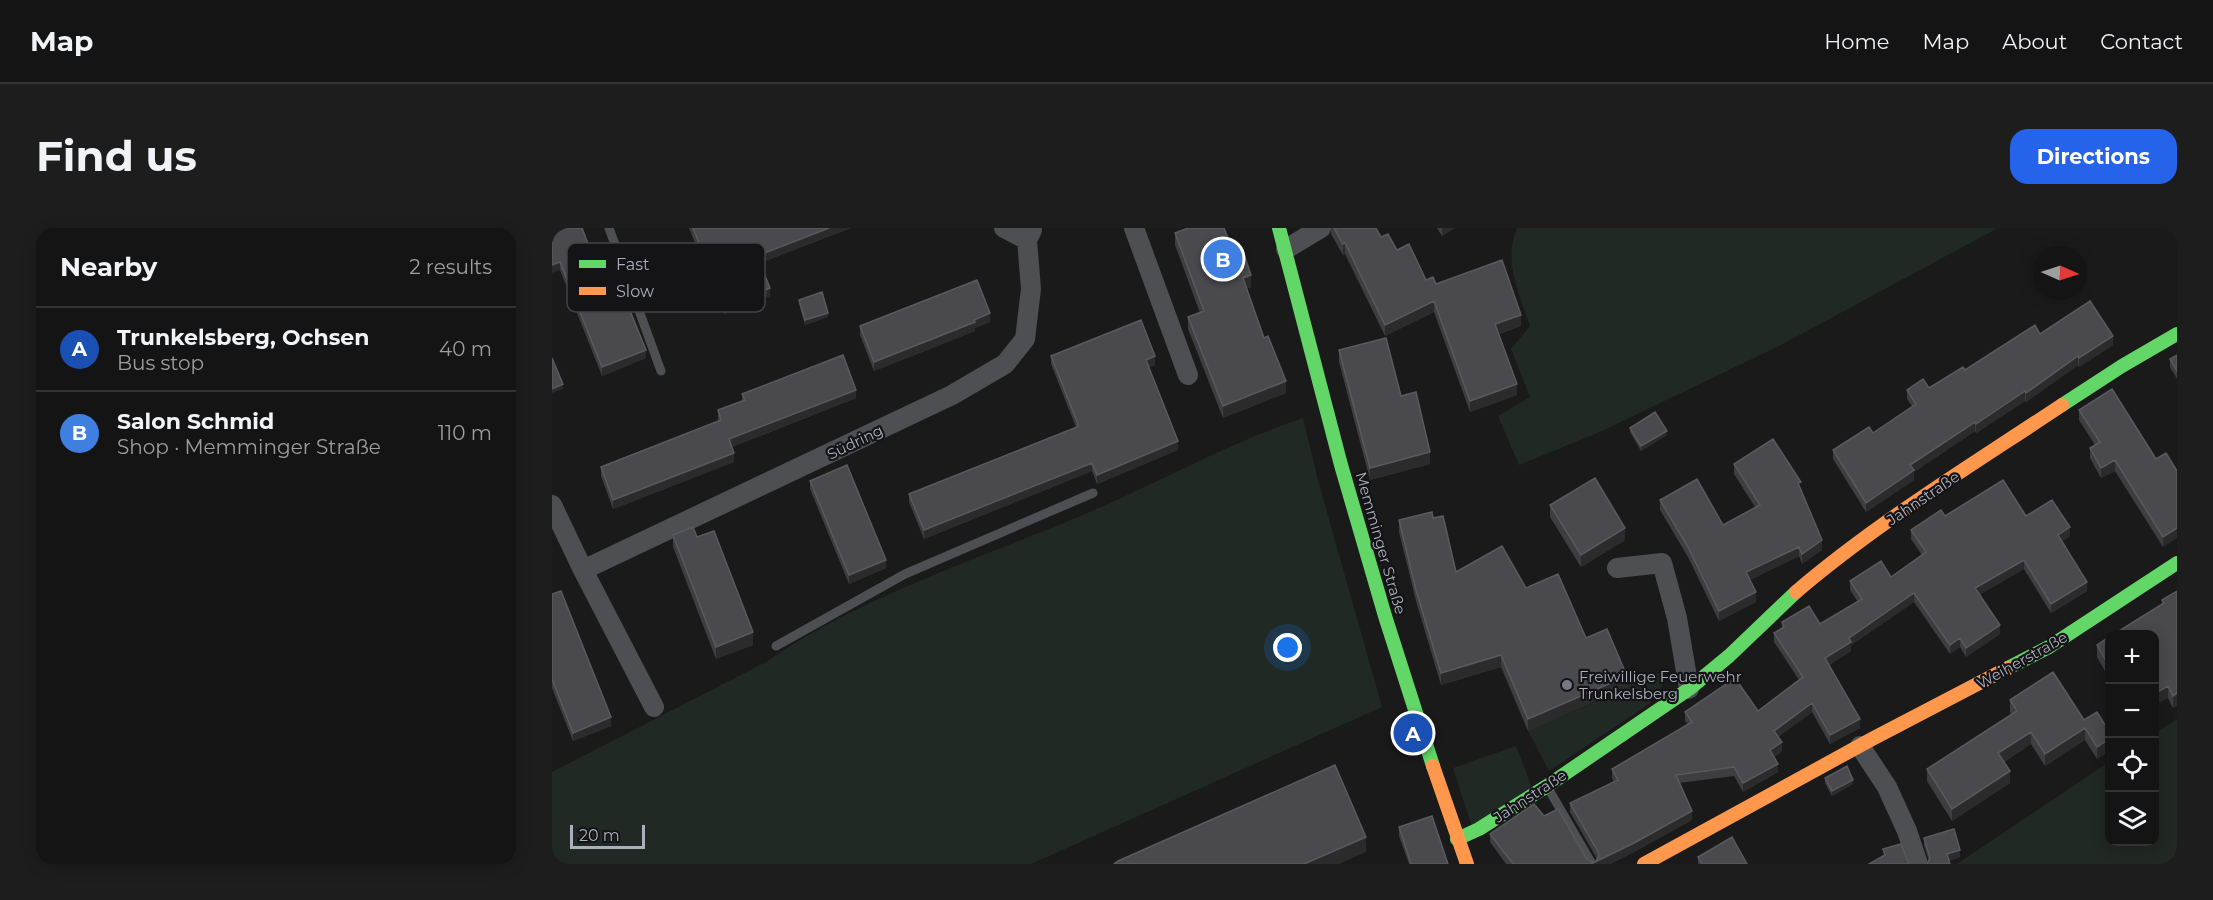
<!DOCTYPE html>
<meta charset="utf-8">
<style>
body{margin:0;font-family:Montserrat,sans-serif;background:#1d1d1d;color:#f1f3f6}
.controls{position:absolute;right:18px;bottom:18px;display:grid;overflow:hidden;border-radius:12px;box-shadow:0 3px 15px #0003}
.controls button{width:54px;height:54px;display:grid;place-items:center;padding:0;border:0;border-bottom:2px solid #333334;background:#141414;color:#f1f3f6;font:30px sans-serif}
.compass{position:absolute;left:1481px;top:18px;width:54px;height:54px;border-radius:50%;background:#141414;box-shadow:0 3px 15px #0003;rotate:93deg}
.scale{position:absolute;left:18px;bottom:15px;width:75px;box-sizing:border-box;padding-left:6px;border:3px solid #abaebb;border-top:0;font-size:16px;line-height:21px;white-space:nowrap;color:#abaebb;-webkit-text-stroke:4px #141416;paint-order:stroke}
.you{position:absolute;left:736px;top:420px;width:21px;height:21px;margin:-15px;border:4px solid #fff;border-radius:50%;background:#1a73e8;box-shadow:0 0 0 9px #1a73e833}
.badge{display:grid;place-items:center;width:39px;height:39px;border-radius:50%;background:#2563eb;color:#fff;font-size:20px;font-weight:700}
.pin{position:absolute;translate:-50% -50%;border:3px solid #fff;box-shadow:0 2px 6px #0006}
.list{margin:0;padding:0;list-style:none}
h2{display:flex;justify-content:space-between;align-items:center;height:78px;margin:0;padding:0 24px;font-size:26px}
h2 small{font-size:20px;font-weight:400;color:#9d9ea0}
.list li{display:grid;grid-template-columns:39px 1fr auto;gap:18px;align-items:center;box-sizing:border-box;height:84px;padding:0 24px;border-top:2px solid #333334}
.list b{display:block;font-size:22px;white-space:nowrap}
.list p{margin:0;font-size:20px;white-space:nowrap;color:#9d9ea0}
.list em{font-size:20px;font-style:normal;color:#9d9ea0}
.icon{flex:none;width:33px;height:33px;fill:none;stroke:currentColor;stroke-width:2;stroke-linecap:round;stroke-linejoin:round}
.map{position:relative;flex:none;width:1625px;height:636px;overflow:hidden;border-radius:18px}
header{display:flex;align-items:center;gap:36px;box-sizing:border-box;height:84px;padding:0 30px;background:#141414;border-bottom:2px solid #333334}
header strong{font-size:28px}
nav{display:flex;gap:33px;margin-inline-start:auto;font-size:21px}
.intro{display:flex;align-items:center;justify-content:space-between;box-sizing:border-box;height:144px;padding:0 36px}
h1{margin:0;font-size:42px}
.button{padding:15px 27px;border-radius:18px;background:#2563eb;color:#fff;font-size:21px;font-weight:700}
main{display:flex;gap:36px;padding:0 36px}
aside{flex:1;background:#141414;border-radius:18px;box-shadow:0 3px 15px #0003}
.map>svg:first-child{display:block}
.green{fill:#212924}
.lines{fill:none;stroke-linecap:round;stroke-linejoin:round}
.lane{stroke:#4e4f53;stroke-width:9}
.street{stroke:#4e4f53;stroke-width:20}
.fast{stroke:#63d668;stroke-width:14}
.slow{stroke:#ff974d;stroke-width:14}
.wall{fill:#3e3e41}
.shaded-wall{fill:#2b2b2c}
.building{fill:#4a4a4e;stroke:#595a5f;stroke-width:1.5}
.poi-dot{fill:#787a83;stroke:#141416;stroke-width:2}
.labels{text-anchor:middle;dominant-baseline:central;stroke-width:4.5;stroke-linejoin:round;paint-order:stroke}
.street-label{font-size:15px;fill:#abaebb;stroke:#141416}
.poi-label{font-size:15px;fill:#abaebb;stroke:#141416;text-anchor:start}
.key{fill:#141416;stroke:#414248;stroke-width:1.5}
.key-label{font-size:16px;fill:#abaebb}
</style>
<header>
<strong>Map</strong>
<nav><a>Home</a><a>Map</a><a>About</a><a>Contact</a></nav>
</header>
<div class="intro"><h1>Find us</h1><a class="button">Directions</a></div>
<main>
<aside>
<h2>Nearby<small>2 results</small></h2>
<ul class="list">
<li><span class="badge" style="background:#1a4fb4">A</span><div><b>Trunkelsberg, Ochsen</b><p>Bus stop</p></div><em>40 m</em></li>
<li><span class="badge" style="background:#3f7fe0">B</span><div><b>Salon Schmid</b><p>Shop · Memminger Straße</p></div><em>110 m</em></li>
</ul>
</aside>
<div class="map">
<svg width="1625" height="636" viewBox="0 0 1625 636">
<rect width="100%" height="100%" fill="#1a1a1a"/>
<!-- green -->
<path class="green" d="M965,0H1446L1229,117L1050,203L967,237L946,188L978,169L959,121L978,98C967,65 951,34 965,0Z
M751,190L766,252L830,479L479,636H0V544L214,434C316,364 435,329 547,280C615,250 680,214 751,190Z
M1113,444C1113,458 1105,466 1097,476L997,543L976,503L1075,460L1072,452Z
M1625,491V636H1405L1557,534L1558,614H1602L1603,505Z
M964,518L981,562L920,599L901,540Z"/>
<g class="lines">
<!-- lane -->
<path class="lane" d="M57,0L109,143
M224,418L353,346L541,265
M996,560L1040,636"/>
<!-- street -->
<path class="street" d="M452,0L475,12L480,2
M582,0L636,147
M734,21L769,0
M0,277L31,342L102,479
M1065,340L1110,335L1125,390L1137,461
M31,342L400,167L453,136L473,111L479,61L475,12
M1308,518L1335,559L1355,603L1366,636"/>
<!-- fast -->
<path class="fast" d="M727,0L789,237L833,388L881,538
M1510,177L1570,138L1625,106
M1456,440L1497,419L1625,335
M905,611L927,601L995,558L1137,461L1177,428L1244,364"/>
<!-- slow -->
<path class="slow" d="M1244,364C1326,294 1420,237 1510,177
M881,538L915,636
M1092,636L1320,511L1456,440"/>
</g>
<!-- wall -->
<path class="wall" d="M0,0L38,21L94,130L50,148L8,42Z
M137,0H299L208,35L218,68L172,86Z
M779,0H824L829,9L845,22L874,52L969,98L947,106L965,167L918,184L882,84L833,108L793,26L791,27L779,6Z
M885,0H903L890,8Z
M623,5L681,23L699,59L694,61L712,110L734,165L671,190L636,101V89L648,85L623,17Z
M247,72L276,89L253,97L247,76Z
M438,94L423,100V103L322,143L308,107V98Z
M1488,106L1561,117L1527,139L1526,137L1474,174L1473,173L1424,205L1423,203L1362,244V252L1314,284L1281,231V222L1321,205L1360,178L1355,171V162L1377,160Z
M787,122L849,168L878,236L818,252L787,134Z
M1625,127V151L1618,139V131Z
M499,128L603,137L597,139L626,222L545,256L540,243L372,311L357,274V266L524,199L499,136Z
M190,166L304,170L180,219L182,234L61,281L49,248V239L166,193V182L190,173Z
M1527,182L1604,231L1614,225L1611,319L1563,243L1549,250L1538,230V220L1543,217L1527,192Z
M1078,200L1115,207L1089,223L1078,204Z
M1182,236L1249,262L1270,322L1250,336L1247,328L1198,352L1204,374L1167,393L1136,329L1108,282V272L1171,297L1203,279L1182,246Z
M258,253L334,340L297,356L258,261Z
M998,277L1073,312L1029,339L998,289Z
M1393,288H1474L1518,308L1510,313L1535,363L1499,385L1472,341L1427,367L1448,406L1414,429L1408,419L1398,426L1362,374L1299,417V423L1277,437L1308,500L1278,516L1260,484L1226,509L1230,523L1222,529L1226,544L1191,564L1182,548L1127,555L1140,592L1082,624L1058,636H954L938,614V606L992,588L1034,630L1039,634L1044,633L1045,631L1018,584V575L1062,554L1060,550V541L1136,496L1133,493V484L1206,483L1247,452L1222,414V405L1230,400V394L1268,396L1306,374L1298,362V353L1339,349L1370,327L1359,311V302Z
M881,290L904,344L974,360L1034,410L1075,459L976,503L949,439L889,457L864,373L847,304V292Z
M121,307L201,417L164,431L121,319Z
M1625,363L1621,480L1616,470L1610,372Z
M0,366L59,498L21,513L0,460Z
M1557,409V450L1545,429V417Z
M1458,472L1532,492L1557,503V523L1545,531L1533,512L1493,538L1479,516L1452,534L1458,555L1400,593L1375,553V541L1459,486L1458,484Z
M1273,550L1301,556L1280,568L1273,555Z
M847,599L896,636H857L847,608Z
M1372,610L1408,629L1397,633H1377L1372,617Z
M1146,629L1195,636H1146Z"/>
<!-- shaded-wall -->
<path class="shaded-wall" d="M277,0H299L205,36V28Z
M890,0H903L890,8Z
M793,15V26L791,27V16Z
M8,34V42L0,45V37Z
M699,47V59L691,62V50Z
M218,60V68L172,86V78Z
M882,73V84L833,108V97Z
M276,85V89L253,97V92Z
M438,85V94L423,100V103L322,143V134Z
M969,87V98L943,107V96Z
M1561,108V117L1527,139V130Z
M94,122V130L50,148V139Z
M603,128V137L594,140V132Z
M1526,128V137L1474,174V165Z
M734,153V165L671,190V178Z
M11,156V161L0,165V161Z
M965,156V167L918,184V173Z
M304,162V170L177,220V211Z
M1473,163V173L1424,205V196Z
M1423,194V203L1362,244V252L1314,284V275L1358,237Z
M1115,203V207L1089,223V218Z
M626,213V222L545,256V247Z
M878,224V236L818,252V240Z
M182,225V234L61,281V272Z
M1563,232V243L1549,250V240Z
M540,235V243L372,311V302Z
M1518,299V308L1506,316V307Z
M1073,300V312L1029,339V327Z
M1625,300V310L1611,319V309Z
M1270,312V322L1250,336V326Z
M1247,319V328L1194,354V344Z
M334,332V340L297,356V347Z
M1472,332V341L1423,369V360Z
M1535,354V363L1499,385V376Z
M1204,364V374L1167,393V383Z
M1362,365V374L1299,417V423L1273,439V430L1297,410Z
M1448,397V406L1414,429V420Z
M201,404V417L164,431V419Z
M1408,410V419L1398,426V417Z
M949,427V439L889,457V445Z
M1075,448V459L976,503V491Z
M1616,458V470L1602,478V466Z
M1625,465V478L1621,480V468Z
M1260,475V484L1222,512V503Z
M59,489V498L21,513V505Z
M1308,491V500L1278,516V507Z
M1533,500V512L1493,538V526Z
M1479,504V516L1446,537V525Z
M1557,511V523L1545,531V519Z
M1230,514V523L1218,531V522Z
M1226,536V544L1191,564V555Z
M1458,543V555L1400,593V581Z
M1301,552V556L1280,568V563Z
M1140,583V592L1082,624L1058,636H1039Z
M814,609V624L787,636H752Z
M1408,622V629L1395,633V626Z"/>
<!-- building -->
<path class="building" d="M0,0H30L38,21L51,16L94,122L50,139L8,34L0,37Z
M141,0H277L205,28L218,60L172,78Z
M636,0H672L681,23L690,20L699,47L691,50L712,110L716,108L734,153L671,178L636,89L652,83L623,5Z
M782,0H824L829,9L836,6L845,22L857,16L874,52L881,49L884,56L950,32L969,87L943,96L965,156L918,173L882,73L833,97L793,15L791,16Z
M425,52L438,85L422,92L423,94L322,134L308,98Z
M270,64L276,85L253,92L247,72Z
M1538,73L1561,108L1527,130L1526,128L1474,165L1473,163L1424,196L1423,194L1358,237L1362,242L1314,275L1281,222L1317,199L1321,205L1364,176L1355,162L1371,151L1377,160L1411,139L1413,142L1483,97L1488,106Z
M589,92L603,128L594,132L626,213L545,247L540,235L372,302L357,266L525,199L526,196L499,128Z
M834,110L849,168L864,164L878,224L818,240L787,122Z
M291,127L304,162L177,211L182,225L61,272L49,239L169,192L166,182L193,172L190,166Z
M1625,127V143L1618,131Z
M0,130L11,156L0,161Z
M1560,161L1604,231L1614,225L1625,243V300L1611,309L1563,232L1549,240L1538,220L1548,214L1527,182Z
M1103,184L1115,203L1089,218L1078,200Z
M1221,211L1249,254L1246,255L1270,312L1250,326L1247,319L1194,344L1204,364L1167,383L1136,319L1108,272L1145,251L1171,297L1208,277L1182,236Z
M295,237L334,332L297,347L258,253Z
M1043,250L1073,300L1029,327L998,277Z
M1451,252L1474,288L1500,272L1518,299L1506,307L1535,354L1499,376L1472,332L1423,360L1448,397L1414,420L1408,410L1398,417L1362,365L1297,410L1299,414L1273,430L1308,491L1278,507L1260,475L1222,503L1230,514L1218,522L1226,536L1191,555L1182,539L1124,547L1140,583L1082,615L1039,636H961L938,606L982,576L992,588L1006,581L1034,630L1039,634L1044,633L1047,628L1046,624L1018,575L1066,552L1060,541L1140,494L1133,484L1183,450L1206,483L1251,449L1222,405L1232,399L1230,394L1257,378L1268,396L1310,371L1298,353L1329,333L1339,349L1374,324L1359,302L1389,282L1393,288Z
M880,284L881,290L891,288L904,344L950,318L974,360L1006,346L1034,410L1055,401L1075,448L976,491L949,427L889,445L864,362L847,292Z
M141,299L145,309L162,303L201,404L164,419L121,307Z
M9,363L59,489L21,505L0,451V366Z
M1625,363V465L1621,468L1616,458L1602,466V406H1562L1612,375L1610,372Z
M1557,409V438L1545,417Z
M1501,444L1532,492L1545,484L1557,503V511L1545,519L1533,500L1493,526L1479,504L1446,525L1458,543L1400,581L1375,541L1465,483L1458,472Z
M783,537L814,609L752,636H562L566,633Z
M1295,538L1301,552L1280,563L1273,550Z
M880,588L896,636H859L847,599Z
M1402,601L1408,622L1395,626L1398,636H1375L1378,630L1372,610Z
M1180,609L1195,636H1150L1146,629Z
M1349,616L1357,636H1317L1333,627L1331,621Z"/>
<!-- markers -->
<circle class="poi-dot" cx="1015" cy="457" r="6"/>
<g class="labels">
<!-- street labels -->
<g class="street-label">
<text transform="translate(303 214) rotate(-26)">Südring</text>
<text transform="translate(1371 270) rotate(-34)">Jahnstraße</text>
<text transform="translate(829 315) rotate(74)">Memminger Straße</text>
<text transform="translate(1470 432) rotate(-29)">Weiherstraße</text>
<text transform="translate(978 568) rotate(-33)">Jahnstraße</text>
</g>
<!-- poi labels -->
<g class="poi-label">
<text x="1027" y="448">Freiwillige Feuerwehr<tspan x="1027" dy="17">Trunkelsberg</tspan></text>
</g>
</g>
<!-- legend -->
<rect x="15" y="15" width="198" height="69" rx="9" class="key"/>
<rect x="27" y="32" width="27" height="8" fill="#63d668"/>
<rect x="27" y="59" width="27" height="8" fill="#ff974d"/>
<g class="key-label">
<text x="64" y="42">Fast</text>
<text x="64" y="69">Slow</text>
</g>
</svg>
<div class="controls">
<button>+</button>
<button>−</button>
<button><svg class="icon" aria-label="locate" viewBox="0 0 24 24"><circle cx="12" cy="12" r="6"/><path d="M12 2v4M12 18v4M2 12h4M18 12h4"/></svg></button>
<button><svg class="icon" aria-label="layers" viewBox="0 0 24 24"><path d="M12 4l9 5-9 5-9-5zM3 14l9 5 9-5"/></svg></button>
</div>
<svg class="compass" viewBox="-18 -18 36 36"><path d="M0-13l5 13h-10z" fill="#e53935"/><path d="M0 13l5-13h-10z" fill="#9d9ea0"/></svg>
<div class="scale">20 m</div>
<div class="you"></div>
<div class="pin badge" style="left:861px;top:505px;background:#1a4fb4">A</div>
<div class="pin badge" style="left:671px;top:31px;background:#3f7fe0">B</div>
</div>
</main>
